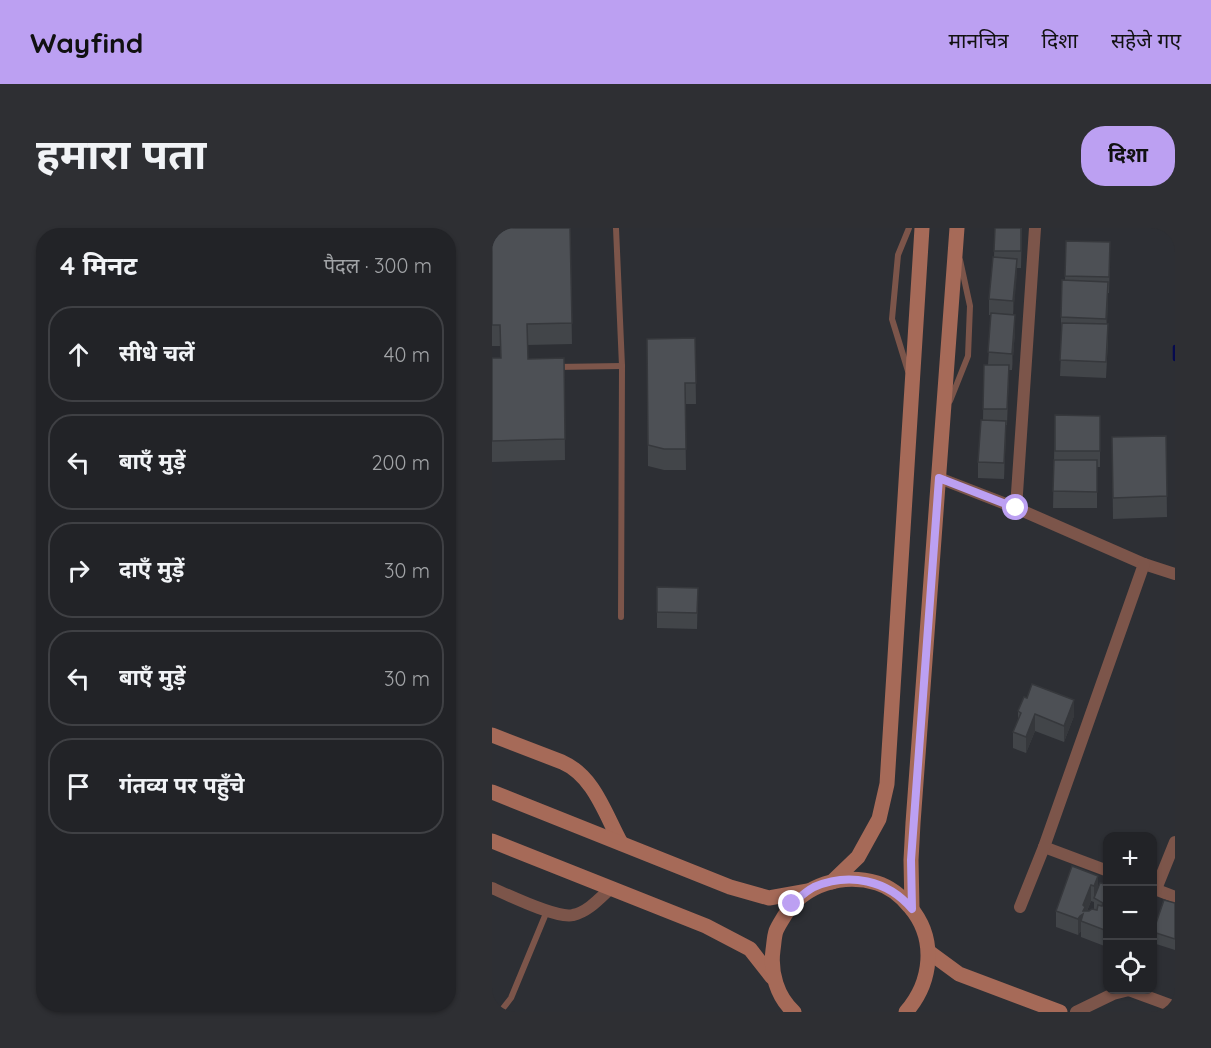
<!DOCTYPE html>
<html lang="hi">
<head>
<meta charset="utf-8">
<style>
	body { margin:0; font-family:Quicksand,"Noto Sans Devanagari",sans-serif; background:#2e2f33; color:#f1f3f6 }
	.controls { position:absolute; right:18px; bottom:18px; display:grid; overflow:hidden; border-radius:12px; box-shadow:0 2px 4px #0004 }
	.controls button { width:54px; height:54px; display:grid; place-items:center; padding:0; border:0; border-bottom:2px solid #3f4044; background:#222327; color:#f1f3f6; font:30px sans-serif }
	.stop { position:absolute; width:18px; height:18px; margin:-14px; border:4px solid #bca0f2; border-radius:50%; background:#fff }
	.stop.end { background:#bca0f2; border-color:#fff; box-shadow:0 2px 6px #0008 }
	.list { margin:0; padding:0; list-style:none }
	h2 { display:flex; justify-content:space-between; align-items:center; height:78px; margin:0; padding:0 24px; font-size:26px }
	h2 small { font-size:20px; font-weight:400; color:#a2a4a7 }
	.list li { display:grid; grid-template-columns:39px 1fr auto; gap:18px; align-items:center; box-sizing:border-box; height:96px; margin:0 12px 12px; padding:0 12px; border:2px solid #3f4044; border-radius:24px }
	.list b { display:block; font-size:22px; white-space:nowrap }
	.list em { font-size:20px; font-style:normal; color:#a2a4a7 }
	.icon { flex:none; width:33px; height:33px; fill:none; stroke:currentColor; stroke-width:2; stroke-linecap:round; stroke-linejoin:round }
	.map { position:relative; flex:none; width:683px; height:784px; overflow:hidden; border-radius:24px }
	header { display:flex; align-items:center; gap:36px; box-sizing:border-box; height:84px; padding:0 30px; background:#bca0f2; color:#111 }
	header strong { font-size:28px }
	nav { display:flex; gap:33px; margin-inline-start:auto; font-size:21px }
	.intro { display:flex; align-items:center; justify-content:space-between; box-sizing:border-box; height:144px; padding:0 36px }
	h1 { margin:0; font-size:42px }
	.button { padding:15px 27px; border-radius:24px; background:#bca0f2; color:#111; font-size:21px; font-weight:700 }
	main { display:flex; gap:36px; padding:0 36px }
	aside { flex:1; background:#222327; border-radius:24px; box-shadow:0 2px 4px #0004 }
	.map>svg:first-child { display:block }
	.lines { fill:none; stroke-linecap:round; stroke-linejoin:round }
	.stream { stroke:#060a4f; stroke-width:4.5 }
	.lane { stroke:#7c554a; stroke-width:6 }
	.street { stroke:#7c554a; stroke-width:12 }
	.secondary { stroke:#a66a58; stroke-width:15 }
	.wall { fill:#424549; fill-rule:evenodd }
	.shaded-wall { fill:#36383c }
	.building { fill:#4d5055; stroke:#36383c; stroke-width:1.5 }
	.route { stroke:#bca0f2; stroke-width:8 }
</style>
</head>
<body>
<header>
<strong>Wayfind</strong>
<nav><a>मानचित्र</a><a>दिशा</a><a>सहेजे गए</a></nav>
</header>
<div class="intro"><h1>हमारा पता</h1><a class="button">दिशा</a></div>
<main>
<aside>
<h2>4 मिनट<small>पैदल · 300 m</small></h2>
<ul class="list">
<li><svg class="icon" aria-label="ahead" viewBox="0 0 24 24"><path d="M12 20V5M6 11l6-6 6 6"/></svg><div><b>सीधे चलें</b></div><em>40 m</em></li>
<li><svg class="icon" aria-label="left" viewBox="0 0 24 24"><path d="M17 20v-9H6M10 6l-5 5 5 5"/></svg><div><b>बाएँ मुड़ें</b></div><em>200 m</em></li>
<li><svg class="icon" aria-label="right" viewBox="0 0 24 24"><path d="M7 20v-9h11M14 6l5 5-5 5"/></svg><div><b>दाएँ मुड़ें</b></div><em>30 m</em></li>
<li><svg class="icon" aria-label="left" viewBox="0 0 24 24"><path d="M17 20v-9H6M10 6l-5 5 5 5"/></svg><div><b>बाएँ मुड़ें</b></div><em>30 m</em></li>
<li><svg class="icon" aria-label="arrive" viewBox="0 0 24 24"><path d="M6 21V4h12l-3 4 3 4H6"/></svg><div><b>गंतव्य पर पहुँचे</b></div></li>
</ul>
</aside>
<div class="map">
<svg width="683" height="784" viewBox="0 0 683 784">
	<rect width="100%" height="100%" fill="#2d2f34"/>
	<g class="lines">
		<!-- stream -->
		<path class="stream" d="M683,119V131"/>
		<!-- lane -->
		<g class="lane">
			<path d="M124,0L130,138L129,389"/>
			<path d="M64,139L130,138"/>
			<path d="M416,143L400,91L406,27L417,0"/>
			<path d="M458,173L476,128L478,78L468,32"/>
			<path d="M8,784L19,770L55,683"/>
		</g>
		<!-- street -->
		<g class="street">
			<path d="M447,250L524,280L652,336L683,346"/>
			<path d="M524,280L543,0"/>
			<path d="M552,619L616,643"/>
			<path d="M0,660C16,667 65,691 81,687C96,684 108,670 119,660"/>
			<path d="M660,660L683,669"/>
			<path d="M664,661L683,614"/>
			<path d="M528,679L552,619L652,336"/>
			<path d="M584,784L621,766L637,762L683,779"/>
		</g>
		<!-- secondary -->
		<g class="secondary">
			<path d="M0,507L70,534C102,548 113,586 129,615"/>
			<path d="M0,564L238,659L277,670L316,663"/>
			<path d="M0,613L214,698L258,721L280,749"/>
			<path d="M340,654L366,629L387,591L395,556L430,0"/>
			<path d="M420,681L419,632L421,595L465,0"/>
			<path d="M437,724L467,746L568,784"/>
			<path d="M302,784C285,769 278,744 281,722C282,716 282,709 284,703C286,698 290,692 293,687C312,656 351,645 385,655C398,659 410,669 418,679C445,711 440,754 414,784"/>
		</g>
	</g>
	<!-- wall -->
	<g class="wall">
		<path d="M0,0H78L80,116L35,117L36,131L72,130L73,232L0,234V130H9L8,118H0Z"/>
		<path d="M503,0H530L529,40H525L521,86L523,103L520,142H517L515,197H514L512,251L486,250V234L491,192L492,137H496L499,87H497V71L502,29Z"/>
		<path d="M574,13L618,31L617,65H616L615,96L616,112L614,150L568,148L570,105H569V89L573,52Z"/>
		<path d="M203,110L204,176H193L194,242H172L156,238L155,111Z"/>
		<path d="M563,187L608,188V239H605V280H561Z"/>
		<path d="M674,208L675,289L621,291L620,209Z"/>
		<path d="M165,359L206,360L205,401L165,400Z"/>
		<path d="M526,483L582,488L572,514L543,503L534,525L521,520V504L526,492Z"/>
		<path d="M580,638L606,659L615,657V719L589,709V703L588,704L586,707L564,699V683ZM599,673L602,674V681L595,683Z"/>
		<path d="M683,675V722L661,715V704Z"/>
	</g>
	<!-- shaded-wall -->
	<g class="shaded-wall">
		<path d="M525,31V47L521,89V73Z"/>
		<path d="M616,54V70L614,107V91Z"/>
		<path d="M523,87V103L520,142V126Z"/>
		<path d="M514,193V209L512,251V235Z"/>
		<path d="M582,472V488L572,514V498Z"/>
		<path d="M543,486V503L534,525V509Z"/>
		<path d="M606,648V664L602,670V658Z"/>
		<path d="M599,657V673L593,688L589,693V703L588,704L586,707V691Z"/>
	</g>
	<!-- building -->
	<g class="building">
		<path d="M0,0H78L80,95L35,96L36,131L72,130L73,211L0,213V130H9L8,97H0Z"/>
		<path d="M503,0H529V23H502Z"/>
		<path d="M574,13L618,14L617,49L573,48Z"/>
		<path d="M501,29L525,31L521,73L497,71Z"/>
		<path d="M570,52L616,54L614,91L569,89Z"/>
		<path d="M499,85L523,87L520,126L496,124Z"/>
		<path d="M570,95L616,96L614,134L568,132Z"/>
		<path d="M203,110L204,155H193L194,221H172L156,217L155,111Z"/>
		<path d="M492,137H517L515,181H491Z"/>
		<path d="M563,187L608,188V223H563Z"/>
		<path d="M489,192L514,193L512,235L486,234Z"/>
		<path d="M674,208L675,268L621,270L620,209Z"/>
		<path d="M562,232H605V264L561,263Z"/>
		<path d="M165,359L206,360L205,385L165,384Z"/>
		<path d="M540,456L582,472L572,498L543,486L534,509L521,504L529,485L526,483L532,469L535,470Z"/>
		<path d="M580,638L606,648L602,658L599,657L591,677L593,679L591,683H597L600,681L605,682L606,677L610,678L611,675L602,670L608,655L614,656L615,657V703L589,693L591,686L588,688L586,691L564,683Z"/>
		<path d="M672,672L683,675V711L661,704Z"/>
	</g>
	<g class="lines">
		<!-- route -->
		<path class="route" d="M300,676C307,670 314,663 322,659C357,644 396,652 420,681L419,632L447,250L524,280"/>
	</g>
</svg>
<div class="controls">
<button>+</button>
<button>−</button>
<button><svg class="icon" aria-label="locate" viewBox="0 0 24 24"><circle cx="12" cy="12" r="6"/><path d="M12 2v4M12 18v4M2 12h4M18 12h4"/></svg></button>
</div>
<div class="stop" style="left:524px;top:280px"></div>
<div class="stop end" style="left:300px;top:676px"></div>
</div>
</main>
</body>
</html>
